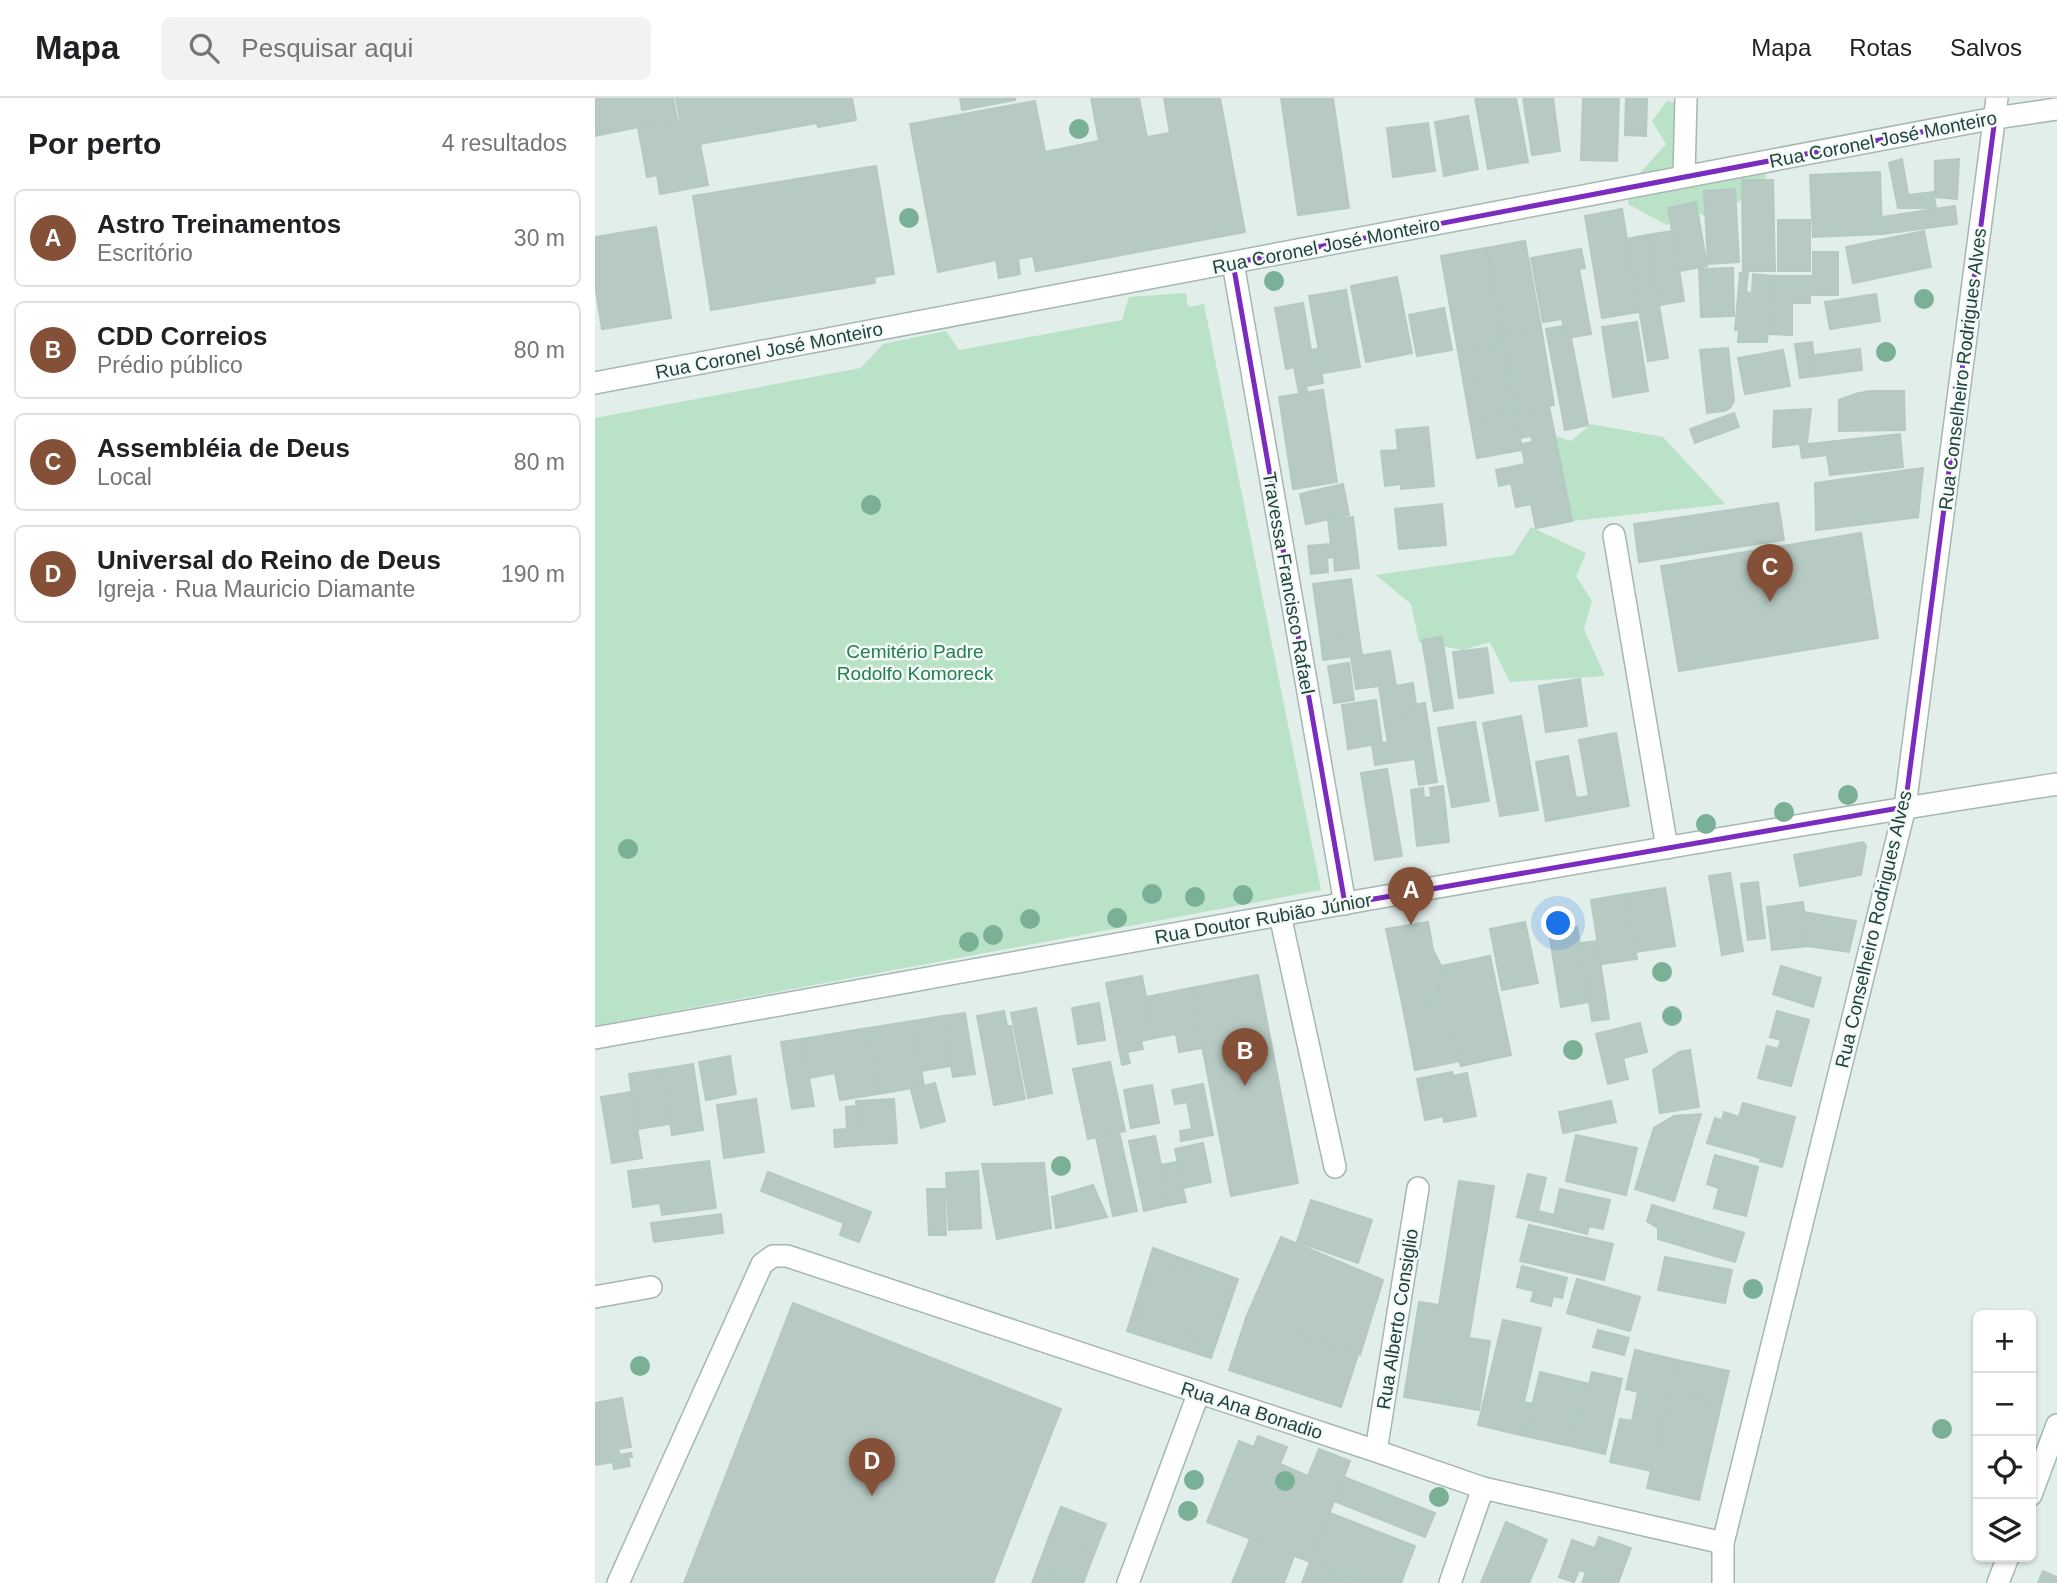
<!DOCTYPE html>
<html lang="pt">
<head>
<meta charset="utf-8">
<style>
	body { margin:0; font-family:Helvetica,sans-serif; background:#f2f2f2; color:#202124 }
	.controls { position:absolute; right:21px; bottom:21px; display:grid; overflow:hidden; border-radius:10px; box-shadow:0 2px 5px #0004 }
	.controls button { width:63px; height:63px; display:grid; place-items:center; padding:0; border:0; border-bottom:2px solid #e0e0e0; background:#fff; color:#202124; font:35px sans-serif }
	.you { position:absolute; left:964px; top:826px; width:24px; height:24px; margin:-18px; border:5px solid #fff; border-radius:50%; background:#1a73e8; box-shadow:0 0 0 10px #1a73e833 }
	.badge { display:grid; place-items:center; width:46px; height:46px; border-radius:50%; background:#845037; color:#fff; font-size:23px; font-weight:700 }
	.pin { position:absolute; translate:-50% -58px; filter:drop-shadow(0 2px 4px #0008) }
	.pin::after { content:''; position:absolute; top:37px; width:24px; height:21px; background:inherit; clip-path:polygon(0 0,100% 0,50% 100%) }
	.list { margin:0; padding:0; list-style:none }
	h2 { display:flex; justify-content:space-between; align-items:center; height:91px; margin:0; padding:0 28px; font-size:30px }
	h2 small { font-size:23px; font-weight:400; color:#757577 }
	.list li { display:grid; grid-template-columns:46px 1fr auto; gap:21px; align-items:center; box-sizing:border-box; height:98px; margin:0 14px 14px; padding:0 14px; border:2px solid #e0e0e0; border-radius:10px }
	.list b { display:block; font-size:26px; white-space:nowrap }
	.list p { margin:0; font-size:23px; white-space:nowrap; color:#757577 }
	.list em { font-size:23px; font-style:normal; color:#757577 }
	.icon { flex:none; width:38px; height:38px; fill:none; stroke:currentColor; stroke-width:2; stroke-linecap:round; stroke-linejoin:round }
	.map { position:relative; flex:none; width:1462px; height:1485px; overflow:hidden }
	header { display:flex; align-items:center; gap:42px; box-sizing:border-box; height:98px; padding:0 35px; background:#fff; border-bottom:2px solid #e0e0e0 }
	header strong { font-size:33px }
	nav { display:flex; gap:38px; margin-inline-start:auto; font-size:24px }
	.search { width:490px; height:63px; background:#f2f2f2; display:flex; align-items:center; gap:18px; box-sizing:border-box; padding:0 24px; border-radius:10px; color:#757577; font-size:26px }
	main { display:flex }
	aside { flex:1; background:#fff }
	.map>svg:first-child { display:block }
	.green { fill:#b9e2c7 }
	.building { fill:#b7c9c3; stroke:#b4c9c2; stroke-width:2 }
	.lines { fill:none; stroke-linecap:round; stroke-linejoin:round }
	.minor-casing { stroke:#a4b7b2; stroke-width:24 }
	.minor { stroke:#fff; stroke-width:21 }
	.tree { fill:#7ab095 }
	.marked { fill:none; stroke:#7b2cbf; stroke-width:5; stroke-linejoin:round }
	.labels { text-anchor:middle; stroke-width:5; stroke-linejoin:round; paint-order:stroke }
	.street-label { font-size:19px; fill:#20423c; stroke:#f3faf7 }
	.park-label { font-size:19px; fill:#247e4f; stroke:#f3faf7 }
</style>
</head>
<body>
<header>
<strong>Mapa</strong>
<div class="search"><svg class="icon" aria-label="search" viewBox="0 0 24 24"><circle cx="10" cy="10" r="6"/><path d="M15 15l6 6"/></svg>Pesquisar aqui</div>
<nav><a>Mapa</a><a>Rotas</a><a>Salvos</a></nav>
</header>
<main>
<aside>
<h2>Por perto<small>4 resultados</small></h2>
<ul class="list">
<li><span class="badge">A</span><div><b>Astro Treinamentos</b><p>Escritório</p></div><em>30 m</em></li>
<li><span class="badge">B</span><div><b>CDD Correios</b><p>Prédio público</p></div><em>80 m</em></li>
<li><span class="badge">C</span><div><b>Assembléia de Deus</b><p>Local</p></div><em>80 m</em></li>
<li><span class="badge">D</span><div><b>Universal do Reino de Deus</b><p>Igreja · Rua Mauricio Diamante</p></div><em>190 m</em></li>
</ul>
</aside>
<div class="map">
<svg width="1462" height="1485" viewBox="0 0 1462 1485">
	<rect width="100%" height="100%" fill="#e2eeea"/>
	<!-- green -->
	<g class="green">
		<path d="M1072,3L1094,8L1096,64L1138,75L1162,72L1172,78L1136,111L1113,120L1092,109L1072,127L1033,106L1038,83L1071,46L1057,23Z"/>
		<path d="M591,195L593,209L609,206L726,792L0,928V320L266,270L288,246L351,233L364,252L527,222L534,199Z"/>
		<path d="M996,326L1068,339L1130,406L960,425L958,337L976,343Z"/>
		<path d="M936,429L991,455L981,478L997,503L989,531L1010,578L915,584L895,544L868,552L824,544L816,506L781,477L918,457Z"/>
	</g>
	<!-- building -->
	<g class="building">
		<path d="M0,0H78L82,21L0,38Z"/>
		<path d="M81,0H257L261,22L223,29L222,25L105,46L113,87L65,96L62,77L52,79L43,29L85,22Z"/>
		<path d="M365,0H420V2L367,12Z"/>
		<path d="M496,0H544L552,39L575,35L569,0H625L650,134L441,173L438,158L423,161L425,176L404,180L401,162L343,174L315,26L440,3L450,54L504,43Z"/>
		<path d="M686,0H738L754,110L703,117Z"/>
		<path d="M880,0H921L933,64L893,71Z"/>
		<path d="M928,0H958L965,53L937,57Z"/>
		<path d="M988,0H1024L1022,63L986,62Z"/>
		<path d="M1031,0H1052L1051,38L1030,37Z"/>
		<path d="M873,18L883,71L849,78L840,24Z"/>
		<path d="M833,25L840,73L798,79L792,30Z"/>
		<path d="M1307,61L1313,97L1338,94L1341,110H1303L1294,65Z"/>
		<path d="M1364,61L1362,101L1340,99V63Z"/>
		<path d="M281,68L299,176L279,179L280,185L116,212L98,98Z"/>
		<path d="M1285,74L1287,136L1218,139L1215,77Z"/>
		<path d="M1147,82H1178L1180,173H1148Z"/>
		<path d="M1140,91L1144,164L1113,166L1109,93Z"/>
		<path d="M1101,104L1112,168L1084,173L1073,110Z"/>
		<path d="M1360,108L1362,126L1287,136V119Z"/>
		<path d="M1027,111L1044,214L1007,220L990,118Z"/>
		<rect x="1183" y="122" width="32" height="51"/>
		<path d="M61,129L76,220L7,231L0,187V139Z"/>
		<path d="M1078,133L1089,203L1064,207L1052,137Z"/>
		<path d="M1329,133L1336,169L1258,185L1251,149Z"/>
		<path d="M1052,137L1073,260L1053,263L1032,141Z"/>
		<path d="M930,143L946,229L907,236L891,150Z"/>
		<path d="M891,150L908,245L863,253L846,158Z"/>
		<path d="M986,151L990,170L984,171L996,236L971,240L967,221L948,224L936,160Z"/>
		<path d="M1218,154H1243V197H1215V205H1197V237L1173,236L1178,178H1218Z"/>
		<path d="M1138,170L1139,218L1106,219L1104,171Z"/>
		<path d="M1145,175H1153L1151,194L1157,195L1158,176L1178,178L1172,244H1143L1144,232H1140Z"/>
		<path d="M802,179L817,255L771,264L756,188Z"/>
		<path d="M751,192L765,269L728,275L714,198Z"/>
		<path d="M1281,196L1285,223L1235,231L1230,204Z"/>
		<path d="M708,205L716,252L722,251L728,285L711,288L712,293L704,295L699,269L691,271L680,210Z"/>
		<path d="M849,210L857,252L822,258L814,217Z"/>
		<path d="M1042,224L1053,293L1018,299L1007,229Z"/>
		<path d="M968,228L971,240H976L993,327L970,332L951,231Z"/>
		<path d="M946,229L959,307L921,314L907,236Z"/>
		<path d="M1217,244L1221,278L1205,280L1200,246Z"/>
		<path d="M908,245L914,279L869,287L863,253Z"/>
		<path d="M1133,250L1139,303L1135,310L1129,313L1112,315L1105,252Z"/>
		<path d="M1265,251L1267,272L1221,278L1219,257Z"/>
		<path d="M1188,252L1195,288L1150,296L1143,260Z"/>
		<path d="M914,279L921,314L875,322L869,287Z"/>
		<path d="M728,292L742,384L698,391L684,299Z"/>
		<path d="M1274,293H1309L1310,332L1244,333V302L1260,296Z"/>
		<path d="M954,308L977,423L941,430L936,406L921,409L916,385L904,388L901,372L930,366L926,346L938,344L936,338L925,340L921,314Z"/>
		<path d="M1216,311L1212,345L1178,349L1179,313Z"/>
		<path d="M921,314L927,352L882,360L875,322Z"/>
		<path d="M1139,315L1144,329L1100,345L1095,331Z"/>
		<path d="M833,329L839,388L806,391V386L790,388L786,353L803,352L801,332Z"/>
		<path d="M1305,336L1308,369L1235,377L1232,357L1207,360L1205,347Z"/>
		<path d="M1328,370L1323,419L1221,432L1220,385Z"/>
		<path d="M748,386L754,417L711,426L705,396Z"/>
		<path d="M1183,405L1189,442L1044,464L1039,426Z"/>
		<path d="M847,406L851,447L804,451L800,411Z"/>
		<path d="M758,419L764,470L740,473L739,459L732,460L733,474L716,476L713,448L736,446L733,422Z"/>
		<path d="M1266,435L1283,540L1084,573L1066,468Z"/>
		<path d="M756,481L764,538L726,543L718,486Z"/>
		<path d="M764,538L767,557L728,562L726,543Z"/>
		<path d="M847,539L858,610L839,613L827,542Z"/>
		<path d="M892,550L898,595L864,600L858,554Z"/>
		<path d="M795,553L801,588L818,585L821,607L805,609L807,626L790,628L784,588L761,591L756,559Z"/>
		<path d="M754,565L759,602L739,605L733,568Z"/>
		<path d="M985,581L992,628L951,634L944,588Z"/>
		<path d="M781,602L787,645L753,651L747,607Z"/>
		<path d="M830,605L842,684L824,687L820,661L780,667L777,647L793,644L790,628L807,626L805,609Z"/>
		<path d="M926,618L943,712L905,718L888,625Z"/>
		<path d="M880,624L894,703L857,709L843,630Z"/>
		<path d="M1021,635L1034,708L951,723L941,664L973,658L981,700L994,698L984,642Z"/>
		<path d="M792,671L807,758L780,762L766,675Z"/>
		<path d="M848,688L854,744L822,748L816,692L828,690L829,700L836,699L835,690Z"/>
		<path d="M1268,744L1271,748L1266,777L1205,788L1199,757Z"/>
		<path d="M1135,775L1148,853L1127,857L1114,778Z"/>
		<path d="M1163,784L1170,840L1153,842L1146,786Z"/>
		<path d="M1070,790L1080,848L1040,854L1031,796Z"/>
		<path d="M1031,796L1042,861L1006,866L996,802Z"/>
		<path d="M1208,804L1213,848L1177,852L1172,809Z"/>
		<path d="M1209,814L1261,823L1254,854L1213,848Z"/>
		<path d="M833,824L838,852L846,868L843,901L808,910L791,831Z"/>
		<path d="M930,824L943,885L907,892L895,831Z"/>
		<path d="M982,829L994,904L966,909L954,834Z"/>
		<path d="M1002,843L1014,921L997,923L985,845Z"/>
		<path d="M895,858L916,957L866,968L843,901L846,868Z"/>
		<path d="M1186,868L1226,880L1218,909L1178,896Z"/>
		<path d="M663,877L703,1085L636,1098L596,890Z"/>
		<path d="M547,878L559,940L546,943L548,951L532,954L535,965L527,967L511,885Z"/>
		<path d="M596,890L608,950L584,954L581,936L559,940L551,899Z"/>
		<path d="M843,901L865,963L820,972L808,910Z"/>
		<path d="M504,905L510,942L483,946L477,910Z"/>
		<path d="M441,910L457,995L433,1000L416,915Z"/>
		<path d="M409,913L412,928H416L430,1001L399,1007L382,918Z"/>
		<path d="M1182,913L1214,922L1196,988L1163,980L1172,948L1183,951L1186,942L1175,939Z"/>
		<path d="M370,915L380,976L358,979L348,918Z"/>
		<path d="M348,918L356,968L326,973L318,923Z"/>
		<path d="M318,923L329,988L283,996L273,930Z"/>
		<path d="M1045,925L1052,954L1028,960L1033,981L1013,986L1001,936Z"/>
		<path d="M273,930L283,996L245,1002L240,975L214,980L207,941Z"/>
		<path d="M207,941L219,1008L197,1011L186,944Z"/>
		<path d="M1095,952L1104,1009L1065,1015L1058,972L1084,954Z"/>
		<path d="M135,958L141,996L111,1002L104,964Z"/>
		<path d="M515,964L530,1033L493,1041L478,971Z"/>
		<path d="M98,966L108,1032L77,1037L67,971Z"/>
		<path d="M67,971L75,1026L42,1031L34,976Z"/>
		<path d="M857,974L858,978L872,975L881,1018L849,1024V1018L830,1022L822,981Z"/>
		<path d="M340,985L350,1023L326,1030L316,992Z"/>
		<path d="M608,986L618,1037L586,1043L585,1033L597,1031L592,1004L580,1006L577,992Z"/>
		<path d="M557,987L564,1025L536,1030L529,992Z"/>
		<path d="M36,994L47,1060L17,1065L6,999Z"/>
		<path d="M161,1001L169,1054L129,1060L122,1007Z"/>
		<path d="M299,1001L302,1045L264,1047L261,1003Z"/>
		<path d="M1016,1003L1021,1024L968,1035L964,1014Z"/>
		<path d="M1148,1005L1200,1019L1187,1069L1165,1063L1166,1060L1112,1045L1120,1020L1127,1022L1129,1014L1144,1019Z"/>
		<path d="M262,1008L264,1047L240,1049L239,1032L252,1031L251,1009Z"/>
		<path d="M1106,1016L1079,1103L1040,1091L1059,1030L1079,1018Z"/>
		<path d="M524,1034L542,1113L518,1118L501,1039Z"/>
		<path d="M981,1037L1042,1050L1031,1097L971,1083Z"/>
		<path d="M560,1038L574,1107L549,1113L534,1043Z"/>
		<path d="M608,1045L616,1084L588,1090L580,1051Z"/>
		<path d="M1120,1057L1163,1069L1151,1118L1119,1110L1124,1090L1112,1086Z"/>
		<path d="M114,1063L121,1110L67,1117L65,1105L38,1109L33,1073Z"/>
		<path d="M582,1064L591,1104L574,1107L566,1067Z"/>
		<path d="M449,1065L456,1130L402,1141L387,1066Z"/>
		<path d="M383,1073L386,1130L354,1132L351,1075Z"/>
		<path d="M173,1074L276,1114L264,1144L245,1137L249,1125L166,1093Z"/>
		<path d="M933,1076L951,1080L943,1113L959,1117L957,1127L922,1119Z"/>
		<path d="M864,1083L899,1088L874,1240L895,1243L884,1312L809,1299L824,1204L844,1207Z"/>
		<path d="M498,1087L512,1119L461,1130L457,1099Z"/>
		<path d="M332,1091H350L351,1137H334Z"/>
		<path d="M965,1091L1015,1102L1008,1131L994,1128L992,1136L957,1127Z"/>
		<path d="M716,1102L777,1122L763,1165L702,1144Z"/>
		<path d="M1057,1107L1149,1135L1140,1164L1063,1141V1130L1052,1123Z"/>
		<path d="M126,1116L128,1135L59,1144L56,1125Z"/>
		<path d="M934,1127L1018,1146L1009,1182L925,1163Z"/>
		<path d="M686,1139L788,1182L765,1257L651,1220Z"/>
		<path d="M558,1150L643,1181L616,1260L532,1233Z"/>
		<path d="M1070,1159L1137,1172L1130,1205L1063,1192Z"/>
		<path d="M560,1162L638,1186L619,1245L541,1221Z"/>
		<path d="M927,1168L972,1180L967,1200L958,1198L956,1208L936,1203L939,1193L922,1189Z"/>
		<path d="M982,1181L1045,1199L1035,1233L972,1215Z"/>
		<path d="M198,1205L466,1311L398,1485H89Z"/>
		<path d="M651,1220L763,1257L746,1309L634,1272Z"/>
		<path d="M908,1222L946,1230L929,1304L938,1306L930,1338L883,1327Z"/>
		<path d="M1003,1232L1034,1240L1029,1257L998,1249Z"/>
		<path d="M1040,1252L1082,1262L1057,1373L1015,1364L1025,1321L1037,1323L1043,1294L1031,1291Z"/>
		<path d="M1082,1262L1134,1273L1126,1307L1074,1295Z"/>
		<path d="M945,1274L995,1286L986,1322L977,1320L971,1347L930,1338Z"/>
		<path d="M997,1274L1027,1281L1010,1356L971,1347L977,1320L986,1322Z"/>
		<path d="M1074,1295L1126,1307L1104,1402L1052,1390Z"/>
		<path d="M27,1300L36,1349L23,1351L25,1357L36,1355L37,1359H33L35,1368L19,1371L18,1364L0,1367V1305Z"/>
		<path d="M663,1338L692,1349L685,1366L713,1378L724,1351L755,1363L715,1464L612,1424L644,1343L659,1349Z"/>
		<path d="M749,1379L840,1415L830,1439L739,1403Z"/>
		<path d="M466,1409L511,1426L499,1456L454,1439Z"/>
		<path d="M735,1415L820,1448L806,1485H768L715,1464Z"/>
		<path d="M911,1424L952,1442L934,1485H886Z"/>
		<path d="M454,1439L499,1456L488,1485H478L442,1472Z"/>
		<path d="M1004,1439L1036,1450L1023,1485H987Z"/>
		<path d="M655,1441L699,1458L689,1485H637Z"/>
		<path d="M977,1442L1000,1450L991,1474L984,1472L979,1484L964,1479Z"/>
		<path d="M715,1464L768,1485H707Z"/>
		<path d="M442,1472L478,1485H437Z"/>
		<path d="M1448,1473L1462,1479V1485H1443Z"/>
	</g>
	<g class="lines">
		<defs>
			<g id="minor">
				<path d="M1089,78L1091,0"/>
				<path d="M638,165L750,806"/>
				<path d="M0,285L1400,20L1462,11"/>
				<path d="M1019,437L1072,750"/>
				<path d="M685,817L740,1069"/>
				<path d="M0,940C487,853 973,762 1462,686"/>
				<path d="M0,1199L56,1189"/>
				<path d="M781,1353L823,1090"/>
				<path d="M1436,1397L1462,1327"/>
				<path d="M23,1485L167,1166L178,1158H192L781,1353L888,1390L1128,1445"/>
				<path d="M533,1485L604,1294"/>
				<path d="M855,1485L888,1390"/>
				<path d="M1128,1485V1445L1310,709L1402,0"/>
				<path d="M1403,1485L1413,1459"/>
			</g>
		</defs>
		<!-- minor casing -->
		<use href="#minor" class="minor-casing"/>
		<!-- minor -->
		<use href="#minor" class="minor"/>
	</g>
	<!-- trees -->
	<g class="tree">
		<circle cx="484" cy="31" r="10"/>
		<circle cx="314" cy="120" r="10"/>
		<circle cx="679" cy="183" r="10"/>
		<circle cx="1329" cy="201" r="10"/>
		<circle cx="1291" cy="254" r="10"/>
		<circle cx="276" cy="407" r="10"/>
		<circle cx="1253" cy="697" r="10"/>
		<circle cx="1189" cy="714" r="10"/>
		<circle cx="1111" cy="726" r="10"/>
		<circle cx="33" cy="751" r="10"/>
		<circle cx="557" cy="796" r="10"/>
		<circle cx="648" cy="797" r="10"/>
		<circle cx="600" cy="799" r="10"/>
		<circle cx="522" cy="820" r="10"/>
		<circle cx="435" cy="821" r="10"/>
		<circle cx="398" cy="837" r="10"/>
		<circle cx="374" cy="844" r="10"/>
		<circle cx="1067" cy="874" r="10"/>
		<circle cx="1077" cy="918" r="10"/>
		<circle cx="978" cy="952" r="10"/>
		<circle cx="466" cy="1068" r="10"/>
		<circle cx="1158" cy="1191" r="10"/>
		<circle cx="45" cy="1268" r="10"/>
		<circle cx="1347" cy="1331" r="10"/>
		<circle cx="599" cy="1382" r="10"/>
		<circle cx="690" cy="1383" r="10"/>
		<circle cx="844" cy="1399" r="10"/>
		<circle cx="593" cy="1413" r="10"/>
	</g>
	<!-- marked area -->
	<path class="marked" d="M1400,20L1310,709L750,806L638,165Z"/>
	<g class="labels">
		<!-- street labels -->
		<g class="street-label">
			<text transform="translate(1288 41) rotate(-11)" y="7">Rua Coronel José Monteiro</text>
			<text transform="translate(731 147) rotate(-11)" y="7">Rua Coronel José Monteiro</text>
			<text transform="translate(174 252) rotate(-11)" y="7">Rua Coronel José Monteiro</text>
			<text transform="translate(1367 271) rotate(-83)" y="7">Rua Conselheiro Rodrigues Alves</text>
			<text transform="translate(694 485) rotate(80)" y="7">Travessa Francisco Rafael</text>
			<text transform="translate(668 820) rotate(-10)" y="7">Rua Doutor Rubião Júnior</text>
			<text transform="translate(1278 831) rotate(-77)" y="7">Rua Conselheiro Rodrigues Alves</text>
			<text transform="translate(802 1221) rotate(-81)" y="7">Rua Alberto Consiglio</text>
			<text transform="translate(657 1312) rotate(18)" y="7">Rua Ana Bonadio</text>
		</g>
		<!-- park labels -->
		<g class="park-label">
			<text x="320" y="560">Cemitério Padre<tspan x="320" dy="22">Rodolfo Komoreck</tspan></text>
		</g>
	</g>
</svg>
<div class="controls">
<button>+</button>
<button>−</button>
<button><svg class="icon" aria-label="locate" viewBox="0 0 24 24"><circle cx="12" cy="12" r="6"/><path d="M12 2v4M12 18v4M2 12h4M18 12h4"/></svg></button>
<button><svg class="icon" aria-label="layers" viewBox="0 0 24 24"><path d="M12 4l9 5-9 5-9-5zM3 14l9 5 9-5"/></svg></button>
</div>
<div class="you"></div>
<div class="pin badge" style="left:816px;top:827px">A</div>
<div class="pin badge" style="left:650px;top:988px">B</div>
<div class="pin badge" style="left:1175px;top:504px">C</div>
<div class="pin badge" style="left:277px;top:1398px">D</div>
</div>
</main>
</body>
</html>
